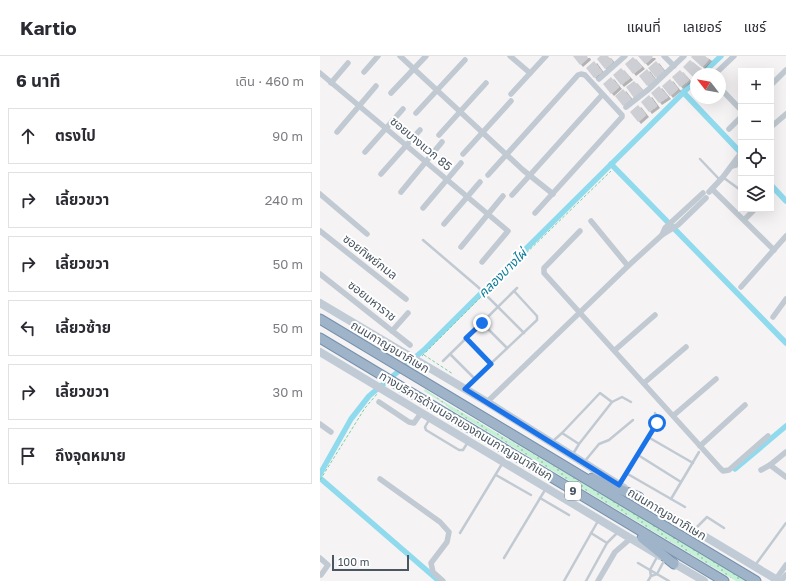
<!DOCTYPE html>
<html lang="th">
<head>
<meta charset="utf-8">
<style>
	body { margin:0; font-family:"Golos Text","Noto Sans Thai",sans-serif; background:#f2f2f3; color:#2b2b33 }
	.controls { position:absolute; right:12px; top:12px; display:grid; overflow:hidden; border-radius:0px; box-shadow:0 4px 16px #0002 }
	.controls button { width:36px; height:36px; display:grid; place-items:center; padding:0; border:0; border-bottom:1px solid #e1e1e2; background:#fff; color:#2b2b33; font:20px sans-serif }
	.compass { position:absolute; left:370px; top:12px; width:36px; height:36px; border-radius:50%; background:#fff; box-shadow:0 4px 16px #0002; rotate:301deg }
	.scale { position:absolute; left:12px; bottom:10px; width:77px; box-sizing:border-box; padding-left:4px; border:2px solid #4a5661; border-top:0; font-size:11px; line-height:14px; white-space:nowrap; color:#4a5661; -webkit-text-stroke:3px #fff; paint-order:stroke }
	.stop { position:absolute; width:12px; height:12px; margin:-9px; border:3px solid #1a73e8; border-radius:50%; background:#fff }
	.stop.end { background:#1a73e8; border-color:#fff; box-shadow:0 1px 4px #0008 }
	.list { margin:0; padding:0; list-style:none }
	h2 { display:flex; justify-content:space-between; align-items:center; height:52px; margin:0; padding:0 16px; font-size:17px }
	h2 small { font-size:13px; font-weight:400; color:#7c7c81 }
	.list li { display:grid; grid-template-columns:26px 1fr auto; gap:12px; align-items:center; box-sizing:border-box; height:56px; margin:0 8px 8px; padding:0 8px; border:1px solid #e1e1e2; border-radius:0px }
	.list b { display:block; font-size:15px; white-space:nowrap }
	.list em { font-size:13px; font-style:normal; color:#7c7c81 }
	.icon { flex:none; width:22px; height:22px; fill:none; stroke:currentColor; stroke-width:2; stroke-linecap:round; stroke-linejoin:round }
	.map { position:relative; flex:none; width:466px; height:525px; overflow:hidden }
	header { display:flex; align-items:center; gap:24px; box-sizing:border-box; height:56px; padding:0 20px; background:#fff; border-bottom:1px solid #e1e1e2 }
	header strong { font-size:19px }
	nav { display:flex; gap:22px; margin-inline-start:auto; font-size:14px }
	main { display:flex }
	aside { flex:1; background:#fff }
	.map>svg:first-child { display:block }
	.grass { fill:url(#grass-dots) }
	.lines { fill:none; stroke-linecap:round; stroke-linejoin:round }
	.canal { stroke:#90daee; stroke-width:5.5 }
	.building { fill:#cdcfd5; filter:url(#shadow) }
	.trunk-casing { stroke:#7690ad; stroke-width:11 }
	.path { stroke:#7ad0a6; stroke-width:1; stroke-dasharray:3 2; stroke-linecap:butt }
	.service { stroke:#c1cad2; stroke-width:2.5 }
	.minor { stroke:#c1cad2; stroke-width:5.5 }
	.secondary { stroke:#c1cbd6; stroke-width:8 }
	.trunk { stroke:#9fb4c9; stroke-width:9 }
	.route { stroke:#1a73e8; stroke-width:5 }
	.labels { text-anchor:middle; stroke-width:4; stroke-linejoin:round; paint-order:stroke }
	.shield { fill:#fff; stroke:#808990; stroke-width:1 }
	.shield-label { font-size:11px; font-weight:bold; fill:#4a5661 }
	.street-label { font-size:12px; fill:#4a5661; stroke:#fff }
	.water-label { font-size:13px; font-style:italic; fill:#0c7c9b; stroke:#fff }
</style>
</head>
<body>
<header>
<strong>Kartio</strong>
<nav><a>แผนที่</a><a>เลเยอร์</a><a>แชร์</a></nav>
</header>
<main>
<aside>
<h2>6 นาที<small>เดิน · 460 m</small></h2>
<ul class="list">
<li><svg class="icon" aria-label="ahead" viewBox="0 0 24 24"><path d="M12 20V5M6 11l6-6 6 6"/></svg><div><b>ตรงไป</b></div><em>90 m</em></li>
<li><svg class="icon" aria-label="right" viewBox="0 0 24 24"><path d="M7 20v-9h11M14 6l5 5-5 5"/></svg><div><b>เลี้ยวขวา</b></div><em>240 m</em></li>
<li><svg class="icon" aria-label="right" viewBox="0 0 24 24"><path d="M7 20v-9h11M14 6l5 5-5 5"/></svg><div><b>เลี้ยวขวา</b></div><em>50 m</em></li>
<li><svg class="icon" aria-label="left" viewBox="0 0 24 24"><path d="M17 20v-9H6M10 6l-5 5 5 5"/></svg><div><b>เลี้ยวซ้าย</b></div><em>50 m</em></li>
<li><svg class="icon" aria-label="right" viewBox="0 0 24 24"><path d="M7 20v-9h11M14 6l5 5-5 5"/></svg><div><b>เลี้ยวขวา</b></div><em>30 m</em></li>
<li><svg class="icon" aria-label="arrive" viewBox="0 0 24 24"><path d="M6 21V4h12l-3 4 3 4H6"/></svg><div><b>ถึงจุดหมาย</b></div></li>
</ul>
</aside>
<div class="map">
<svg width="466" height="525" viewBox="0 0 466 525">
	<defs>
		<pattern id="grass-dots" width="8" height="8" patternUnits="userSpaceOnUse"><rect width="8" height="8" fill="#c3f1d5"/><path d="M2 2h.1M6 6h.1" fill="none" stroke="#a0c6b0" stroke-width="1.8" stroke-linecap="round"/></pattern>
		<filter id="shadow"><feDropShadow dx="3" dy="2" stdDeviation="0" flood-color="#0004"/></filter>
	</defs>
	<rect width="100%" height="100%" fill="#f5f3f3"/>
	<!-- grass -->
	<path class="grass" d="M105,333L121,344L429,525H416L130,353L126,349L104,335Z"/>
	<g class="lines">
		<!-- canal -->
		<g class="canal">
			<path d="M382,18L401,0"/>
			<path d="M363,36L421,97"/>
			<path d="M291,108L466,287"/>
			<path d="M451,129L466,145"/>
			<path d="M415,413L466,370"/>
			<path d="M0,418L31,363L49,340L105,293L376,24"/>
			<path d="M0,422L119,525"/>
		</g>
	</g>
	<!-- building -->
	<g class="building">
		<path d="M253,0H267L268,2L260,9Z"/>
		<path d="M280,0H288L293,6L285,13L277,3Z"/>
		<path d="M318,0H332L333,1L325,8Z"/>
		<path d="M372,0H385L389,3L382,11L371,1Z"/>
		<path d="M313,1L322,11L313,18L305,8Z"/>
		<path d="M370,4L381,13L373,21L363,11Z"/>
		<path d="M274,5L282,16L274,22L266,12Z"/>
		<path d="M336,5L344,15L336,22L328,12Z"/>
		<path d="M301,12L310,22L301,29L293,19Z"/>
		<path d="M327,13L335,24L327,30L319,20Z"/>
		<path d="M360,14L369,24L360,31L352,21Z"/>
		<path d="M291,21L299,31L291,38L283,28Z"/>
		<path d="M350,23L358,33L350,40L342,30Z"/>
		<path d="M314,25L323,35L314,42L306,31Z"/>
		<path d="M339,30L348,41L339,47L331,37Z"/>
		<path d="M303,33L311,43L303,50L295,40Z"/>
		<path d="M329,39L337,50L329,56L321,46Z"/>
		<path d="M318,49L326,59L318,66L310,56Z"/>
	</g>
	<g class="lines">
		<defs>
			<g id="trunk">
				<path d="M0,263L436,525"/>
				<path d="M0,282L404,525"/>
				<path d="M272,422L319,441"/>
				<path d="M322,482L354,508"/>
			</g>
		</defs>
		<!-- trunk casing -->
		<use href="#trunk" class="trunk-casing"/>
		<!-- path -->
		<g class="path">
			<path d="M167,235L291,115"/>
			<path d="M104,299L133,318"/>
			<path d="M102,300L162,240"/>
			<path d="M0,424L45,352L57,338"/>
		</g>
		<!-- service -->
		<g class="service">
			<path d="M380,103L400,124"/>
			<path d="M404,122L419,133L421,131"/>
			<path d="M103,184L158,231L204,277"/>
			<path d="M162,267L187,292"/>
			<path d="M146,283L171,308"/>
			<path d="M130,298L155,323"/>
			<path d="M123,305L197,232"/>
			<path d="M145,332L217,264V260L194,235"/>
			<path d="M292,346L302,341L311,346"/>
			<path d="M109,364L105,371L106,374L139,394H143L148,386"/>
			<path d="M242,377L280,337L292,346L259,388"/>
			<path d="M328,381L373,407"/>
			<path d="M233,385L242,377L259,388L253,398"/>
			<path d="M318,399L361,426"/>
			<path d="M265,405L279,388L289,384L313,364"/>
			<path d="M306,417L365,451"/>
			<path d="M176,419L211,439"/>
			<path d="M300,428L337,367L338,363L335,357"/>
			<path d="M220,442L249,459"/>
			<path d="M351,443L379,396"/>
			<path d="M376,472L387,461L404,472"/>
			<path d="M140,477L182,408"/>
			<path d="M271,477L287,487L297,477"/>
			<path d="M184,502L225,434"/>
			<path d="M318,507L349,525"/>
			<path d="M436,508L466,467"/>
			<path d="M331,520L330,514L337,501"/>
			<path d="M244,525L278,465"/>
			<path d="M266,525L287,487"/>
			<path d="M328,525L331,520L337,518L345,503"/>
		</g>
		<!-- minor -->
		<g class="minor">
			<path d="M80,0L203,114L233,138"/>
			<path d="M190,0L210,17"/>
			<path d="M344,0L354,10"/>
			<path d="M44,16L58,0"/>
			<path d="M0,17L188,175L162,206"/>
			<path d="M395,18L414,0"/>
			<path d="M279,23L305,0"/>
			<path d="M11,27L28,7"/>
			<path d="M451,29L466,14"/>
			<path d="M400,32L421,54"/>
			<path d="M71,37L106,0"/>
			<path d="M191,38L226,0"/>
			<path d="M306,51L329,33L364,0"/>
			<path d="M96,57L145,4"/>
			<path d="M451,71L466,58"/>
			<path d="M409,73L421,61"/>
			<path d="M17,76L56,30"/>
			<path d="M119,79L166,27"/>
			<path d="M45,96L83,53"/>
			<path d="M143,98L191,45"/>
			<path d="M412,110L416,109L421,104"/>
			<path d="M61,118L100,74"/>
			<path d="M168,119L258,19L261,18L265,19L302,59V61L215,157"/>
			<path d="M392,133L454,194"/>
			<path d="M81,136L122,86"/>
			<path d="M389,136L403,121L421,97"/>
			<path d="M0,138L47,178"/>
			<path d="M192,139L282,39"/>
			<path d="M103,152L141,107"/>
			<path d="M425,163L435,153"/>
			<path d="M271,165L308,210"/>
			<path d="M124,168L160,126"/>
			<path d="M0,175L86,243"/>
			<path d="M260,175L227,209L224,212V217L400,412L403,415L409,414L448,380"/>
			<path d="M342,179L345,172L383,137"/>
			<path d="M141,191L183,140"/>
			<path d="M0,218L90,289"/>
			<path d="M421,231L466,180"/>
			<path d="M453,261L466,243"/>
			<path d="M72,275L88,257"/>
			<path d="M295,294L335,259"/>
			<path d="M324,327L366,291"/>
			<path d="M59,346L89,366L94,367L101,357"/>
			<path d="M167,346L308,210L342,179L358,169L386,142"/>
			<path d="M354,359L396,323"/>
			<path d="M0,368L11,376"/>
			<path d="M380,390L425,349"/>
			<path d="M466,396L450,409L466,421"/>
			<path d="M441,414L450,409"/>
			<path d="M60,423L120,466L129,476L127,486L111,507L113,516L123,525"/>
			<path d="M0,502L8,509L1,519"/>
			<path d="M456,523L466,509"/>
			<path d="M278,525L295,496L310,483"/>
			<path d="M461,525L466,519"/>
		</g>
		<!-- secondary -->
		<g class="secondary">
			<path d="M0,247L167,346L304,432"/>
			<path d="M0,296L340,500"/>
			<path d="M314,438L459,525"/>
			<path d="M350,505L384,525"/>
		</g>
		<!-- trunk -->
		<use href="#trunk" class="trunk"/>
	</g>
	<g class="lines">
		<!-- route -->
		<path class="route" d="M162,267L146,282L171,308L145,333L299,429L337,367"/>
	</g>
	<g class="labels">
		<!-- shield labels -->
		<rect class="shield" x="245" y="426" width="16" height="18" rx="3"/>
		<g class="shield-label">
			<text x="253" y="439">9</text>
		</g>
		<!-- street labels -->
		<g class="street-label">
			<text transform="translate(101 88) rotate(40)" y="4">ซอยบางแวก 85</text>
			<text transform="translate(50 201) rotate(38)" y="4">ซอยทิพย์กมล</text>
			<text transform="translate(52 245) rotate(38)" y="4">ซอยมหาราช</text>
			<text transform="translate(70 291) rotate(31)" y="4">ถนนกาญจนาภิเษก</text>
			<text transform="translate(146 370) rotate(31)" y="4">ทางบริการด้านนอกของถนนกาญจนาภิเษก</text>
			<text transform="translate(347 458) rotate(31)" y="4">ถนนกาญจนาภิเษก</text>
		</g>
		<!-- water labels -->
		<g class="water-label">
			<text transform="translate(182 217) rotate(-45)" y="5">คลองบางไผ่</text>
		</g>
	</g>
</svg>
<div class="controls">
<button>+</button>
<button>−</button>
<button><svg class="icon" aria-label="locate" viewBox="0 0 24 24"><circle cx="12" cy="12" r="6"/><path d="M12 2v4M12 18v4M2 12h4M18 12h4"/></svg></button>
<button><svg class="icon" aria-label="layers" viewBox="0 0 24 24"><path d="M12 4l9 5-9 5-9-5zM3 14l9 5 9-5"/></svg></button>
</div>
<svg class="compass" viewBox="-18 -18 36 36"><path d="M0-13l5 13h-10z" fill="#e53935"/><path d="M0 13l5-13h-10z" fill="#7c7c81"/></svg>
<div class="scale">100 m</div>
<div class="stop" style="left:337px;top:367px"></div>
<div class="stop end" style="left:162px;top:267px"></div>
</div>
</main>
</body>
</html>
